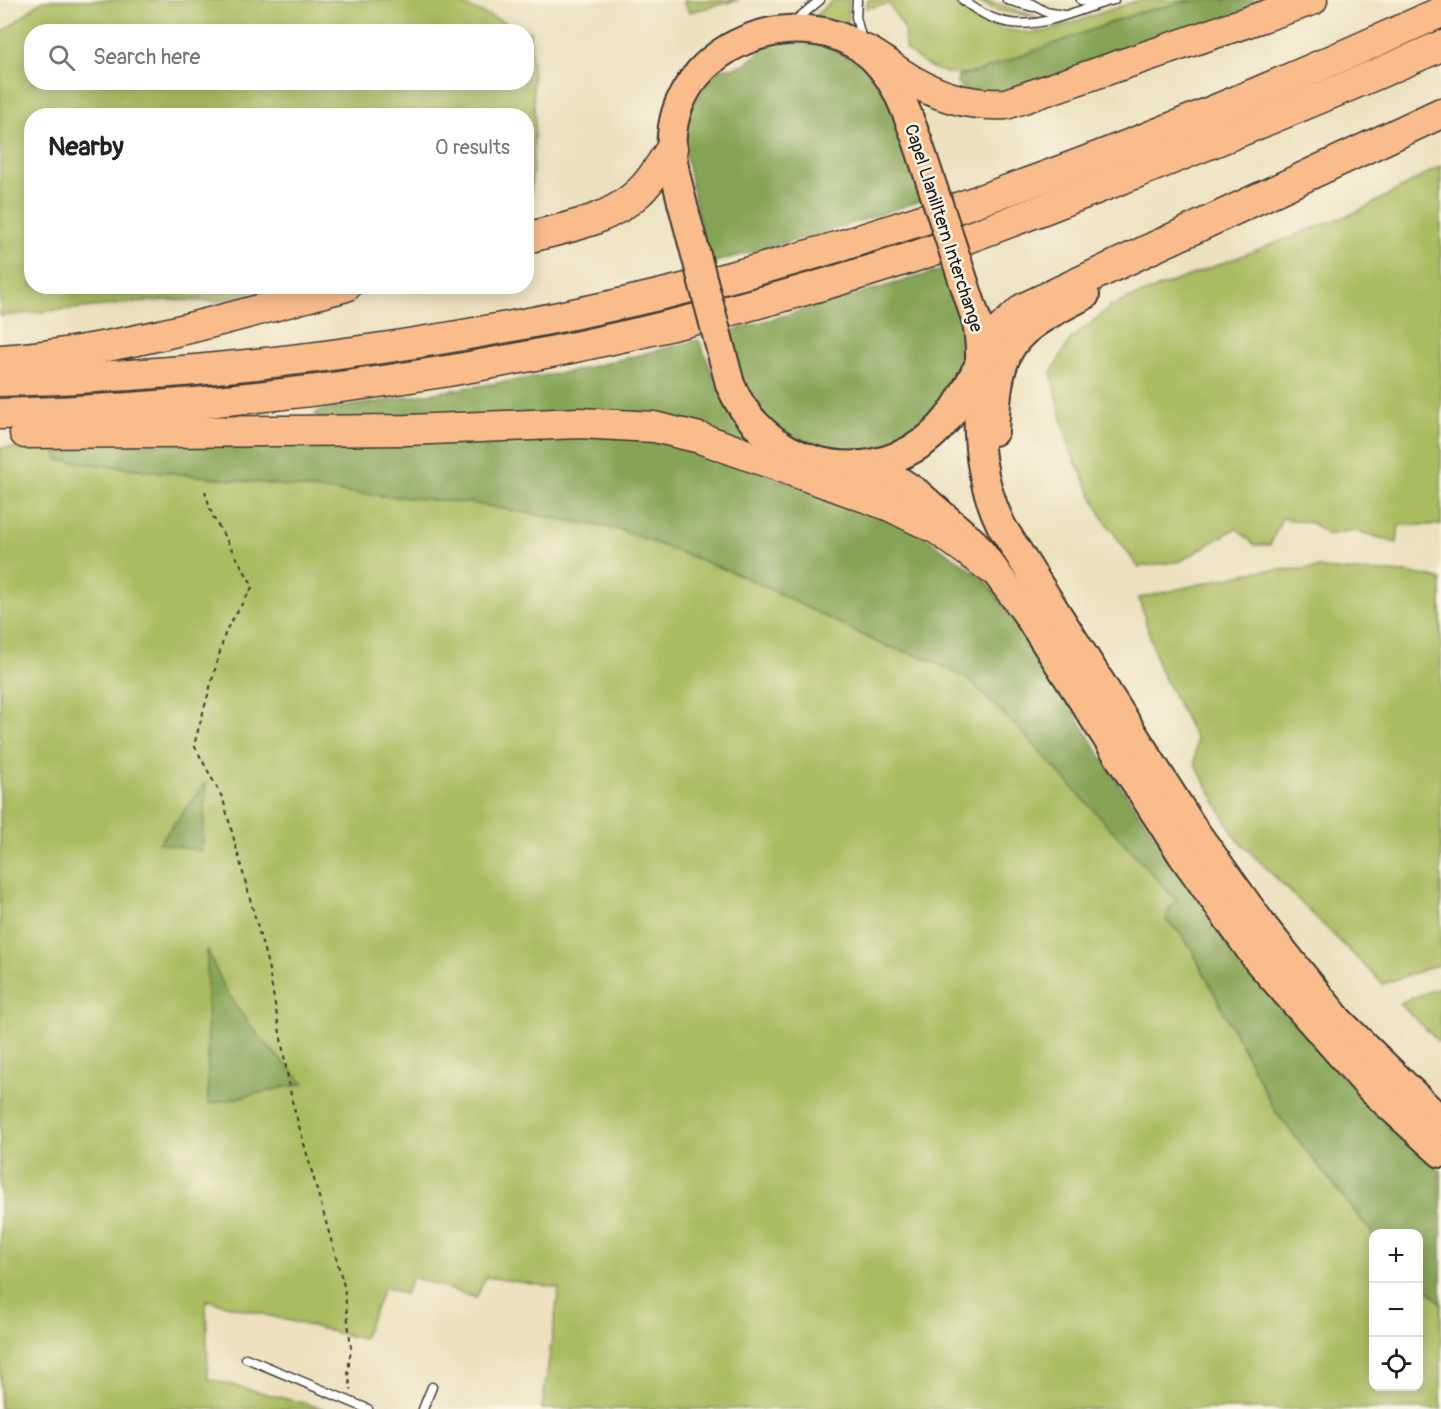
<!DOCTYPE html>
<html lang="en">
<head>
<meta charset="utf-8">
<style>
	body { margin:0; font-family:Pangolin,sans-serif; background:#f2f2f2; color:#222 }
	.controls { position:absolute; right:18px; bottom:18px; display:grid; overflow:hidden; border-radius:12px; box-shadow:0 3px 15px #0003 }
	.controls button { width:54px; height:54px; display:grid; place-items:center; padding:0; border:0; border-bottom:2px solid #e0e0e0; background:#fff; color:#222; font:30px sans-serif }
	.list { margin:0; padding:0; list-style:none }
	h2 { display:flex; justify-content:space-between; align-items:center; height:78px; margin:0; padding:0 24px; font-size:26px }
	h2 small { font-size:20px; font-weight:400; color:#767676 }
	.icon { flex:none; width:33px; height:33px; fill:none; stroke:currentColor; stroke-width:2; stroke-linecap:round; stroke-linejoin:round }
	.map { position:relative; flex:none; width:1441px; height:1409px; overflow:hidden }
	.search { position:absolute; background:#fff; box-shadow:0 3px 15px #0003; left:24px; top:24px; width:510px; height:66px; display:flex; align-items:center; gap:15px; box-sizing:border-box; padding:0 21px; border-radius:24px; color:#767676; font-size:22px }
	.panel { position:absolute; background:#fff; box-shadow:0 3px 15px #0003; left:24px; top:108px; width:510px; height:186px; border-radius:24px }
	.map>svg:first-child { display:block }
	.green { fill:#aabc60; stroke:#636c3e; stroke-width:1.5; fill-rule:evenodd }
	.forest { fill:#87a456; stroke:#526039; stroke-width:1.5 }
	.lines { fill:none; stroke-linecap:round; stroke-linejoin:round }
	.service-casing { stroke:#3b3934; stroke-width:11 }
	.trunk-casing { stroke:#3b3934; stroke-width:32 }
	.motorway-casing { stroke:#3b3934; stroke-width:33 }
	.path { stroke:#3b3934; stroke-width:2; stroke-dasharray:4.5 4.5; stroke-linecap:butt }
	.service { stroke:#fff; stroke-width:8 }
	.trunk { stroke:#fabc8b; stroke-width:28 }
	.motorway { stroke:#fabc8b; stroke-width:30 }
	.trunk-bridge-casing { stroke:#3b3934; stroke-width:32; stroke-linecap:butt }
	.trunk-bridge { stroke:#fabc8b; stroke-width:28 }
	.labels { text-anchor:middle; stroke-width:5; stroke-linejoin:round; paint-order:stroke }
	.street-label { font-size:18px; fill:#1c1c1c; stroke:#fcf5e5 }
</style>
</head>
<body>
<div class="map">
<svg width="1441" height="1409" viewBox="0 0 1441 1409">
	<rect width="100%" height="100%" fill="#fcf5e5"/>
	<filter id="ink" filterUnits="userSpaceOnUse"><feTurbulence type="fractalNoise" baseFrequency=".0167" numOctaves="2"/><feDisplacementMap in="SourceGraphic" scale="12" xChannelSelector="R" yChannelSelector="G"/><feConvolveMatrix kernelMatrix="1 2 1 2 8 2 1 2 1" color-interpolation-filters="sRGB"/></filter>
	<filter id="wash" filterUnits="userSpaceOnUse"><feTurbulence type="fractalNoise" baseFrequency=".008" numOctaves="4" result="noise"/><feDisplacementMap in="SourceGraphic" scale="24" xChannelSelector="R" yChannelSelector="G"/><feGaussianBlur stdDeviation="1.35" result="paint"/><feColorMatrix in="noise" values="0 0 0 0 0 0 0 0 0 0 0 0 0 0 0 0 0 1.4 0 .05"/><feComposite in="paint" operator="in"/></filter>
	<g filter="url(#wash)">
		<rect width="100%" height="100%" fill="#ece0be"/>
		<!-- green -->
		<g class="green">
			<path d="M43,0H450L530,32L535,123L530,218L527,219L526,116H32V286L271,287L217,301L164,300L0,316V34ZM32,32H526V82H32Z"/>
			<path d="M683,0H739L689,12Z"/>
			<path d="M833,0H849L848,27L814,17Z"/>
			<path d="M868,0H951L976,19L1002,29L1028,33L1048,31L1139,0H1196L1140,12L977,72C944,79 931,69 905,49L904,28L889,4L866,8Z"/>
			<path d="M975,0C997,0 1016,12 1037,17L999,11Z"/>
			<path d="M1441,166V525H1399L1397,543L1354,530L1327,535L1312,523L1282,518L1270,545H1255L1236,528L1181,561L1138,567L1103,518L1070,450L1051,373L1070,340L1113,305L1359,211Z"/>
			<path d="M55,446L58,460L340,492L471,503L621,530L745,577L881,644L929,659L969,680L1020,730L1178,901L1166,920L1182,935L1192,950L1275,1111L1373,1234L1374,1386H1418L1419,1281L1441,1303V1409H542L559,1288L486,1277L476,1298L413,1277L405,1294L384,1287L363,1339L206,1300L208,1379L326,1409H0V448ZM206,784L202,851L160,843ZM208,951L225,992L250,1028L303,1083L208,1104Z"/>
			<path d="M1319,568C1358,575 1404,567 1441,580V964L1383,984L1235,837L1195,764L1196,739L1159,668L1139,598L1257,571Z"/>
			<path d="M1441,987V1044L1399,1003Z"/>
		</g>
		<!-- forest -->
		<g class="forest">
			<path d="M1196,0H1282L1003,93L967,92L957,83L958,76L977,72L1140,12Z"/>
			<path d="M777,41L824,45L861,63L889,94L923,200L829,231L708,264L682,137L691,106L720,68C738,70 755,61 764,44Z"/>
			<path d="M946,269C955,295 970,324 968,352C966,366 957,377 951,389C914,452 841,474 780,429C772,423 760,417 754,410C746,399 732,348 727,332Z"/>
			<path d="M699,340L718,388L760,446L321,420L315,414L319,411L574,371Z"/>
			<path d="M602,435L661,440L900,520L985,579L1042,661L1114,777L1235,950L1340,1075L1441,1171V1303L1419,1281L1418,1234H1373L1275,1111L1192,950L1182,935L1166,920L1170,907L1177,901L1020,730L969,680L929,659L881,644L745,577L622,530L471,503L340,492L58,460L55,446Z"/>
			<path d="M206,783L202,851L159,843Z"/>
			<path d="M207,948C228,1007 260,1040 304,1083L208,1104Z"/>
		</g>
	</g>
	<g filter="url(#ink)">
		<g class="lines">
			<defs>
				<g id="service">
					<path d="M857,0L856,17L862,41"/>
					<path d="M963,0C1018,45 1056,15 1114,0"/>
					<path d="M1007,0L1033,7"/>
					<path d="M1025,0L1046,12L1063,15"/>
					<path d="M1081,0L1099,4"/>
					<path d="M796,20L820,0"/>
					<path d="M246,1358L368,1409"/>
					<path d="M423,1409L432,1387"/>
				</g>
				<g id="trunk">
					<path d="M682,202C677,180 670,158 672,135C679,46 794,0 864,50C893,72 905,107 917,140"/>
					<path d="M976,319C982,343 980,368 979,392C977,441 980,482 1002,527L1194,830L1262,925L1339,1021L1441,1121"/>
					<path d="M730,384C762,461 856,491 925,441C949,423 963,397 976,371"/>
					<path d="M994,431C999,343 1008,334 1085,295"/>
					<path d="M856,465L893,477L917,493L974,543L1025,611L1183,856L1259,962L1372,1090L1441,1153"/>
				</g>
				<g id="motorway">
					<path d="M865,50C878,56 888,65 900,73C933,95 966,106 1006,104L1312,0"/>
					<path d="M526,238C564,228 609,221 638,193C652,181 661,163 672,148"/>
					<path d="M0,360C118,352 232,317 346,286"/>
					<path d="M980,363L996,334L1024,308L1441,113"/>
					<path d="M0,381C241,375 481,341 715,281C962,218 1209,117 1441,12"/>
					<path d="M0,414C309,406 616,353 910,258C972,238 1032,213 1093,190C1210,144 1326,97 1441,46"/>
					<path d="M25,433L407,430L579,423L654,427L700,438L888,505L937,529L992,569"/>
				</g>
			</defs>
			<!-- service casing -->
			<use href="#service" class="service-casing"/>
			<!-- trunk casing -->
			<use href="#trunk" class="trunk-casing"/>
			<!-- motorway casing -->
			<use href="#motorway" class="motorway-casing"/>
			<!-- path -->
			<path class="path" d="M205,491L212,515L253,586L226,630L194,745L223,799L268,965L292,1101L344,1286L351,1348L348,1372L351,1390"/>
			<!-- service -->
			<use href="#service" class="service"/>
			<!-- trunk -->
			<use href="#trunk" class="trunk"/>
			<!-- motorway -->
			<use href="#motorway" class="motorway"/>
			<defs>
				<g id="trunk-bridge">
					<path d="M917,140L976,319"/>
					<path d="M682,202L730,384"/>
				</g>
			</defs>
			<!-- trunk-bridge casing -->
			<use href="#trunk-bridge" class="trunk-bridge-casing"/>
			<!-- trunk-bridge -->
			<use href="#trunk-bridge" class="trunk-bridge"/>
		</g>
	</g>
	<g class="labels">
		<!-- street labels -->
		<g class="street-label">
			<text transform="translate(944 228) rotate(72)" y="6">Capel Llanilltern Interchange</text>
		</g>
	</g>
</svg>
<div class="controls">
<button>+</button>
<button>−</button>
<button><svg class="icon" aria-label="locate" viewBox="0 0 24 24"><circle cx="12" cy="12" r="6"/><path d="M12 2v4M12 18v4M2 12h4M18 12h4"/></svg></button>
</div>
<div class="search"><svg class="icon" aria-label="search" viewBox="0 0 24 24"><circle cx="10" cy="10" r="6"/><path d="M15 15l6 6"/></svg>Search here</div>
<section class="panel">
<h2>Nearby<small>0 results</small></h2>
<ul class="list">
</ul>
</section>
</div>
</body>
</html>
